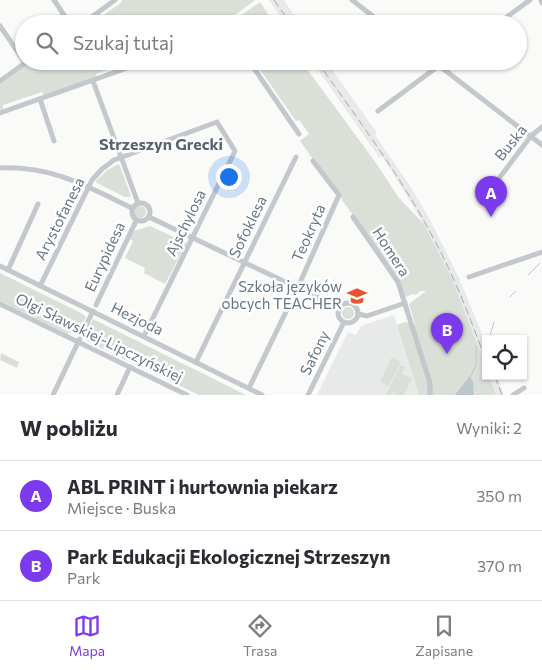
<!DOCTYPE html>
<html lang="pl">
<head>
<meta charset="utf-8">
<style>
	body { margin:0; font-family:Commissioner,sans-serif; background:#f7f7f7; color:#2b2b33 }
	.controls { position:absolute; right:15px; bottom:15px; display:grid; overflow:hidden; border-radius:0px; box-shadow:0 1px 4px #0004 }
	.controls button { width:45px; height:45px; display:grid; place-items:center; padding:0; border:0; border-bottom:1px solid #e1e1e2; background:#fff; color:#2b2b33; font:25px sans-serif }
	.you { position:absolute; left:228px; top:176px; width:18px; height:18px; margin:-12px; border:4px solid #fff; border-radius:50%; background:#1a73e8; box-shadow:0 0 0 8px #1a73e833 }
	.badge { display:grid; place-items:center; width:32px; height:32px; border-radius:50%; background:#7c3aed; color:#fff; font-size:16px; font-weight:700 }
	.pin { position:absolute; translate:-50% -41px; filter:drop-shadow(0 1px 2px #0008) }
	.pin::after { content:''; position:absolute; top:26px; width:18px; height:15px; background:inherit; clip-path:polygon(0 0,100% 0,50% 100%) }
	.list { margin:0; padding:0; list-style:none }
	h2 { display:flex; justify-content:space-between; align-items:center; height:65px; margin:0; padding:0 20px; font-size:21px }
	h2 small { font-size:16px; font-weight:400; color:#7c7c81 }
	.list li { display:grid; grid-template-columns:32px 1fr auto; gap:15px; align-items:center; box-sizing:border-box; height:70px; padding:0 20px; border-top:1px solid #e1e1e2 }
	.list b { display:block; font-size:19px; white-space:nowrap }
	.list p { margin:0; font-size:16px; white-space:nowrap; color:#7c7c81 }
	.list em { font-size:16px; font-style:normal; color:#7c7c81 }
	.icon { flex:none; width:28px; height:28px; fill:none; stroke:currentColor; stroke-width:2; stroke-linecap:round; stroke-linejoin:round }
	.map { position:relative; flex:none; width:542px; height:395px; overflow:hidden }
	.search { position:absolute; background:#fff; box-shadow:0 1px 4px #0004; left:15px; right:15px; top:15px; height:55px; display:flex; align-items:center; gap:12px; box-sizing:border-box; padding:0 18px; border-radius:28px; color:#7c7c81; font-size:19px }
	.sheet { height:205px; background:#fff }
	nav { display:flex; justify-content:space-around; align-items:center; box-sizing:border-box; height:70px; border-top:1px solid #e1e1e2; background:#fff; font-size:14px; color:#7c7c81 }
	nav a { display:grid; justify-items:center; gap:2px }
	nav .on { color:#7c3aed }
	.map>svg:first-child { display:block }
	.built { fill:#e8e9e9 }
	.green { fill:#dadfd7 }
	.water { fill:#bbc7cb }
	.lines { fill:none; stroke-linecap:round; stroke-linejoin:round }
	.stream { stroke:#bbc7cb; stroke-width:1 }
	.minor { stroke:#c3c8cc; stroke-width:5 }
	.rail { stroke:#a2aab0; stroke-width:1; stroke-dasharray:8 4; stroke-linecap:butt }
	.labels { text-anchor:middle; stroke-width:5; stroke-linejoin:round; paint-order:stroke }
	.street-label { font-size:15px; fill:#657683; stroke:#fff }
	.poi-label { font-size:15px; fill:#657683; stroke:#fff; text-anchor:end }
	.neighbourhood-label { font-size:16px; font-weight:bold; fill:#57646e; stroke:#fff }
</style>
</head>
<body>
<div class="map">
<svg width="542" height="395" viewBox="0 0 542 395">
	<rect width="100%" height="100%" fill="#fafaf8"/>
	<!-- built -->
	<g class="built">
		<path d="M269,0H284L300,24H285Z"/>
		<path d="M312,61H326L377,133L375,135L412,189L430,220L458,276L483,336L486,347V367L451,277L424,224L386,162L381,156L378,158V155L367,140Z"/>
		<path d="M394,315L419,395H317L348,332L356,335L361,326Z"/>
		<path d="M489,376H497L504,395H496Z"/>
	</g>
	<!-- green -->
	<g class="green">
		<path d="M121,0H255L224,23L221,20L215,24H91L122,2Z"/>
		<path d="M260,2L275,24H229Z"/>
		<path d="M32,61H130L96,74L97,77L44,97L42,92L3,105V109L0,110V84Z"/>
		<path d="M254,61H301L376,163L399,198L424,224L452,279L486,367V376H489L496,395H431L413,325L415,324L409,304L426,291H420L416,295L413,294L405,297L397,277L300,141L309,134L299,120L296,121Z"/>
		<path d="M119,164L131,196L129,197H125L95,182L107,170Z"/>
		<circle cx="140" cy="212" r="6"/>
		<path d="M150,226L187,243L165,284L144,273L145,268L125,258L133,241L130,239L134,231Z"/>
		<path d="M0,273L83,314L86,317L78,333L73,334L69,332L68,334L0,301Z"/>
		<circle cx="348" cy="313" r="6"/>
		<path d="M93,319L246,395H199L87,341L85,336Z"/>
		<path d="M405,322L409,323L429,385L428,395H419L397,325Z"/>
		<path d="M1,353L19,362L17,368L0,360Z"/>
		<path d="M392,357L401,362L389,386L380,382Z"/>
		<path d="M401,365L405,367L402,374L412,378L404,395H394L395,393L393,392L391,395H386Z"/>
	</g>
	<!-- water -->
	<path class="water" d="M469,377H470L473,382L474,395H455Z"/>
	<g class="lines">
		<!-- stream -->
		<g class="stream">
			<path d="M528,275L540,263"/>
			<path d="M510,297L516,291"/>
			<path d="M489,339L494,322"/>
			<path d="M470,378L476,365V346"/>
		</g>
		<!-- minor -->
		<g class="minor">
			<path d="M54,0L70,24"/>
			<path d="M352,0L383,24"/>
			<path d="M541,0L542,3"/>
			<path d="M82,24L115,0"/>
			<path d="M497,24L530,0"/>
			<path d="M0,26L24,61"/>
			<path d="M249,61L299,134"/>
			<path d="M433,61L542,145"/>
			<path d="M0,81L28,61"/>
			<path d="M93,81L138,203"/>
			<path d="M40,99L54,141"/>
			<path d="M378,111L445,61"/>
			<path d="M0,113L147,61"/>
			<path d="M0,168C53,166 86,186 132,208"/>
			<path d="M500,177L531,136L542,127"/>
			<circle cx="141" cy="212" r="9"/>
			<path d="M149,217L340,308"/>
			<path d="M353,217L398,282L430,383V395"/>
			<path d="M0,266L262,395"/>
			<path d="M8,270L38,204"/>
			<path d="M469,277L542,252"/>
			<path d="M40,286L92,180L102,169L114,160L217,122L235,151L144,336"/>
			<circle cx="348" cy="313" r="10"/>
			<path d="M0,304L187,395"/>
			<path d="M96,305L136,221"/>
			<path d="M358,314L367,316L405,303"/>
			<path d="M196,362L296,157"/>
			<path d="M249,388L298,287L339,195L313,161"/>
			<path d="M53,395L93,311"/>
			<path d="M117,395L130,367"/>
			<path d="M308,395L344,322"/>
			<path d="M513,395L524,388"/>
		</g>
		<!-- rail -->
		<g class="rail">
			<path d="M274,0L291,24"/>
			<path d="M317,61C356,117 398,172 430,232C453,273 470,317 486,361"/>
			<path d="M495,376L502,395"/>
		</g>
	</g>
	<!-- icons -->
	<defs>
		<symbol id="university-bare" viewBox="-9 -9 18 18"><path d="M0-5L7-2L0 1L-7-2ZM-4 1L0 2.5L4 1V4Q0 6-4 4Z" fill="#e4572e" stroke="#fff" stroke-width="2.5" paint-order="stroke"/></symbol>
	</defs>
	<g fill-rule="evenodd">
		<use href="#university-bare" x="343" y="282" width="28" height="28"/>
	</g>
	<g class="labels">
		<!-- street labels -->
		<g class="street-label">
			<text transform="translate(511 143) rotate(-51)" y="5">Buska</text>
			<text transform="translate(60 219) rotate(-63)" y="5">Arystofanesa</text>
			<text transform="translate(186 223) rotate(-64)" y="5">Ajschylosa</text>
			<text transform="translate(248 227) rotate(-64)" y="5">Sofoklesa</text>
			<text transform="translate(309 233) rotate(-66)" y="5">Teokryta</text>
			<text transform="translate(391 252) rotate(57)" y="5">Homera</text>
			<text transform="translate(105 257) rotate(-65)" y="5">Eurypidesa</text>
			<text transform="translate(137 319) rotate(26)" y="5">Hezjoda</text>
			<text transform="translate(99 338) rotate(26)" y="5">Olgi Sławskiej-Lipczyńskiej</text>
			<text transform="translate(315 353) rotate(-64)" y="5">Safony</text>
		</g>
		<!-- poi labels -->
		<g class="poi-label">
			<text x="342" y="292">Szkoła języków<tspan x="342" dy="17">obcych TEACHER</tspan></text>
		</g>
		<!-- neighbourhood labels -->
		<g class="neighbourhood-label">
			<text x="161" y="150">Strzeszyn Grecki</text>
		</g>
	</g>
</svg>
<div class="controls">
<button><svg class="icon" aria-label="locate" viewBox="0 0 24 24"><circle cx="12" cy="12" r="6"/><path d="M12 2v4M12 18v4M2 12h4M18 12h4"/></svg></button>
</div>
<div class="you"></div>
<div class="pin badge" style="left:491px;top:217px">A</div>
<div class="pin badge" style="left:447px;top:354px">B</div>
<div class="search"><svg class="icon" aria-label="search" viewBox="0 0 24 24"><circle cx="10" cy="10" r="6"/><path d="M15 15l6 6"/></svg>Szukaj tutaj</div>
</div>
<section class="sheet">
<h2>W pobliżu<small>Wyniki: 2</small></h2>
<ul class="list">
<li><span class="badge">A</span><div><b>ABL PRINT i hurtownia piekarz</b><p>Miejsce · Buska</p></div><em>350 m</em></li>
<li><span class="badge">B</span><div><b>Park Edukacji Ekologicznej Strzeszyn</b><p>Park</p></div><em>370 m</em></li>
</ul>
</section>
<nav>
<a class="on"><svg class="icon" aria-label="map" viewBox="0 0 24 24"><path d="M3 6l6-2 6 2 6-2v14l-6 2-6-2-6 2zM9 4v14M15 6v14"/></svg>Mapa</a>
<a><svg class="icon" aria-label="directions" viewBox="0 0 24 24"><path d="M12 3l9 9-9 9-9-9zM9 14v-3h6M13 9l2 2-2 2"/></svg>Trasa</a>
<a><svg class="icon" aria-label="saved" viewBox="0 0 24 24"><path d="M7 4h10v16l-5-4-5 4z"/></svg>Zapisane</a>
</nav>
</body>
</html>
